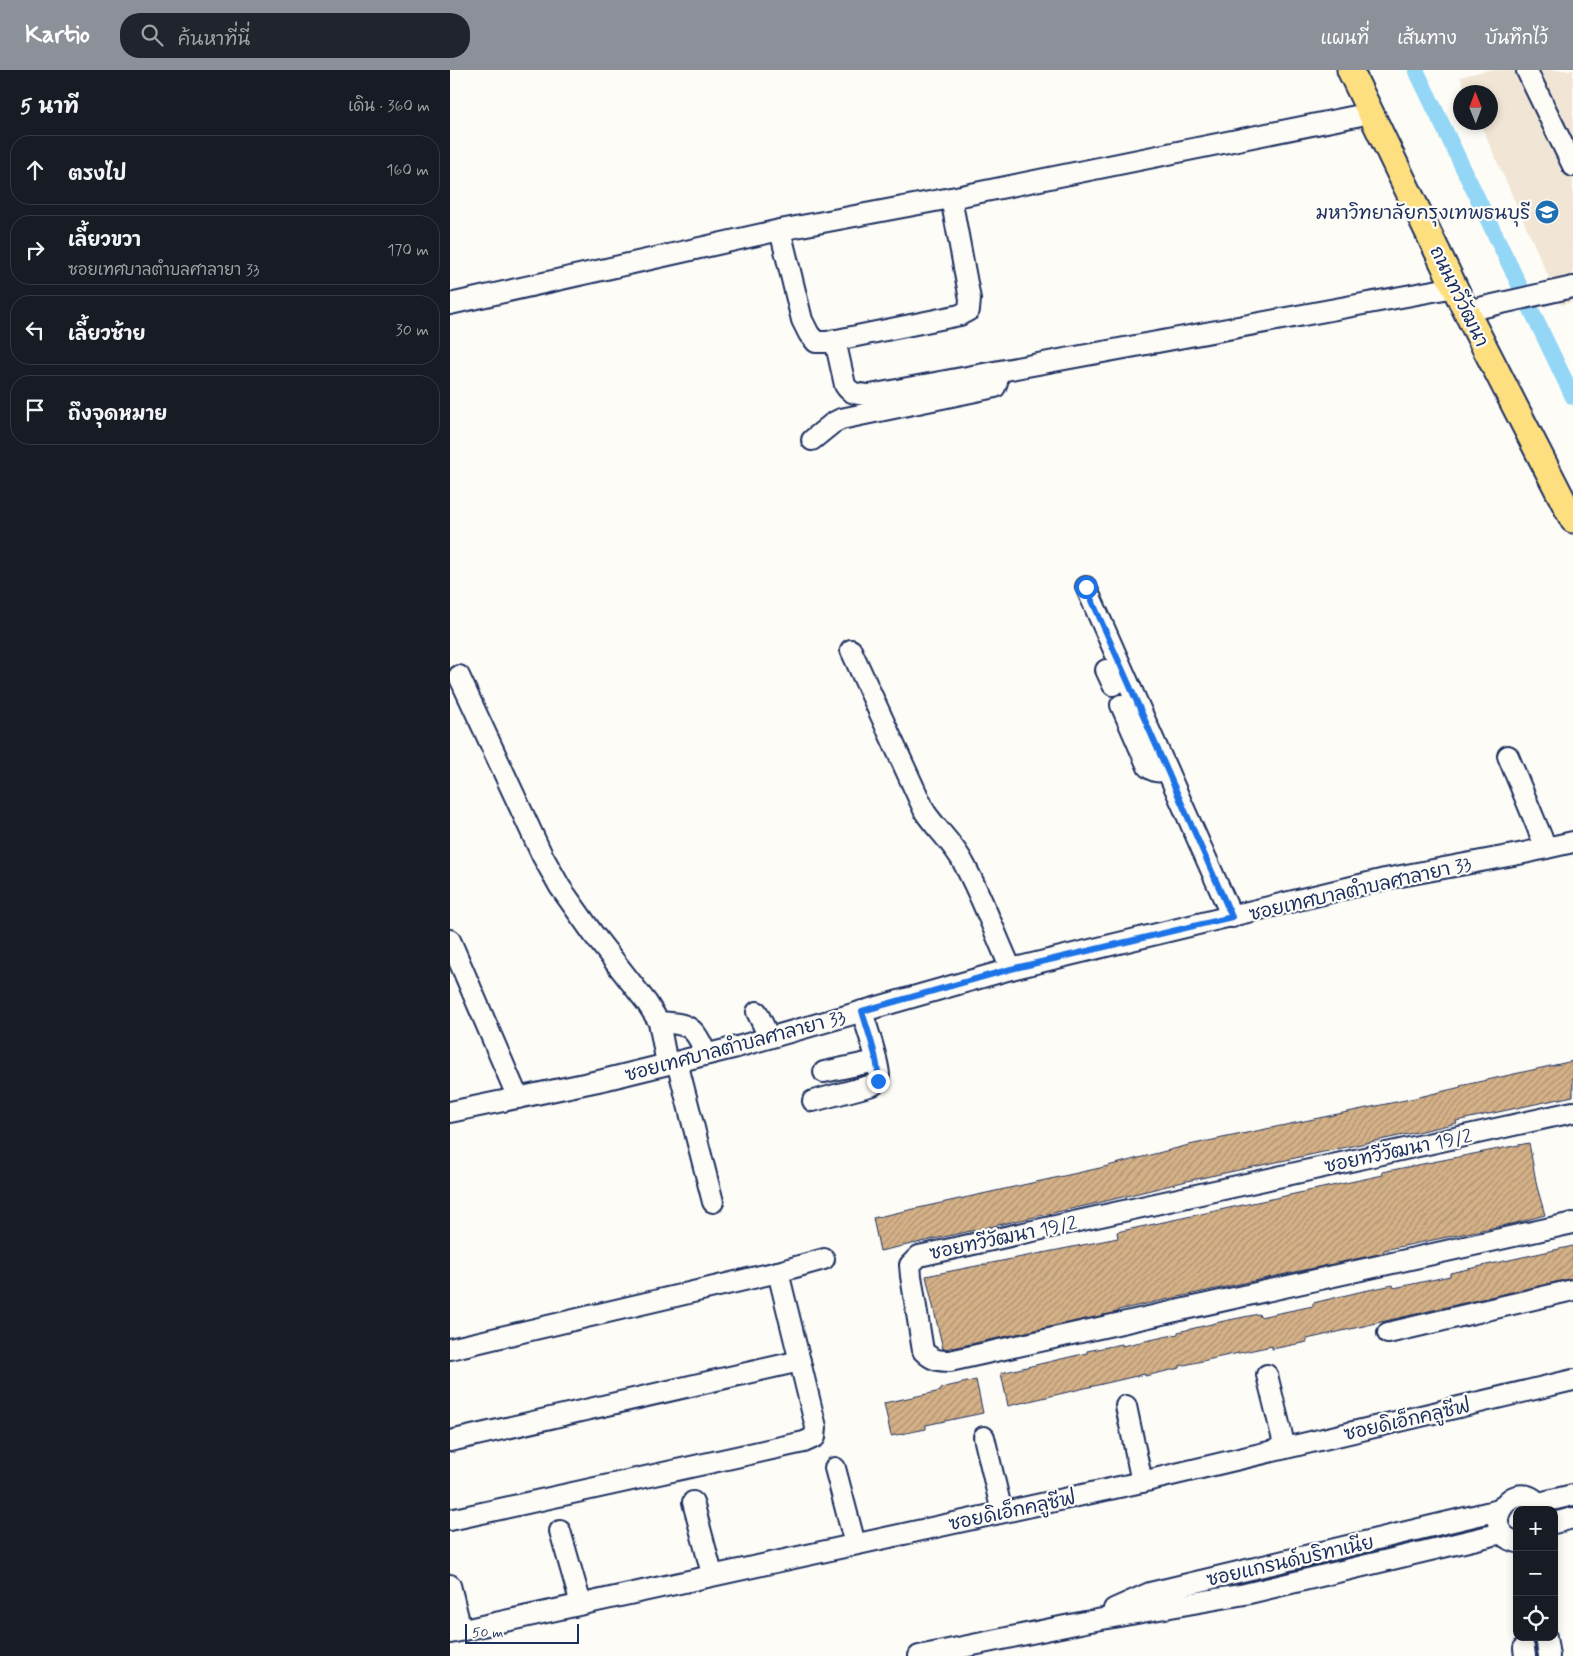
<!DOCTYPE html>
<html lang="th">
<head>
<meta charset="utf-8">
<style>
	body { margin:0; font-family:Mynerve,"Playpen Sans Thai",sans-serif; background:#20242c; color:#f1f3f6 }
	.controls { position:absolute; right:15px; bottom:15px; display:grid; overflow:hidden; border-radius:10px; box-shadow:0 2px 8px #0003 }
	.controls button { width:45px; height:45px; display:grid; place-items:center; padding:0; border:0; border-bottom:1px solid #363941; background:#171b24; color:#f1f3f6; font:25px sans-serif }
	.compass { position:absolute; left:1003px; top:15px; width:45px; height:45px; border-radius:50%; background:#171b24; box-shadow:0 2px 8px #0003; rotate:359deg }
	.scale { position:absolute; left:15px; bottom:12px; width:114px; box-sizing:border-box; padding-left:5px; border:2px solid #1b2f5e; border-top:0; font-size:14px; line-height:18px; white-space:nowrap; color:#1b2f5e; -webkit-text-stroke:4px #fdfcf7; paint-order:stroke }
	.stop { position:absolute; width:15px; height:15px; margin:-11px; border:4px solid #1a73e8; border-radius:50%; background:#fff }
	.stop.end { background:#1a73e8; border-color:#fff; box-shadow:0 1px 5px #0008 }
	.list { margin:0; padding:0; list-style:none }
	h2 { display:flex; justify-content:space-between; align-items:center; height:65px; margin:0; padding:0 20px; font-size:21px }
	h2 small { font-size:16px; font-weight:400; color:#9ea1a6 }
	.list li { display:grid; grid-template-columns:32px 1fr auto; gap:15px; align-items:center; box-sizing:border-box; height:70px; margin:0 10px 10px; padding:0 10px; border:1px solid #363941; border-radius:20px }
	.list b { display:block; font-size:19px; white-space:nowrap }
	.list p { margin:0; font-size:16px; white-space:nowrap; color:#9ea1a6 }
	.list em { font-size:16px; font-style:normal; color:#9ea1a6 }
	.icon { flex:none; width:28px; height:28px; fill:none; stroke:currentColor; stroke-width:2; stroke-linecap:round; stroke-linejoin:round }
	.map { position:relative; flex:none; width:1123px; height:1586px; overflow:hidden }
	header { display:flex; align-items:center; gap:30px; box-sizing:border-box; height:70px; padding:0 25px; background:#8c9099; color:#fff }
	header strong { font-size:24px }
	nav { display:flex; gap:28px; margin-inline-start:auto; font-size:18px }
	.search { width:350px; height:45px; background:#20242c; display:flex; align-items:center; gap:12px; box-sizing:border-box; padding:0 18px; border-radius:20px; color:#9ea1a6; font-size:19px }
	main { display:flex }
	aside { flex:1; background:#171b24 }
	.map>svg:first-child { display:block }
	.built { fill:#f1e6d5 }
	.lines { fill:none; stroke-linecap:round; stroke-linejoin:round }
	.canal { stroke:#93d6f5; stroke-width:16 }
	.building { fill:url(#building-hatch); stroke:#1b2f5e }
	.minor-casing { stroke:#1b2f5e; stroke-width:24 }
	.major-casing { stroke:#1b2f5e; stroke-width:29 }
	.minor { stroke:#fdfcf7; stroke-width:20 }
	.major { stroke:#fedf80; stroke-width:25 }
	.route { stroke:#1a73e8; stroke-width:6 }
	.labels { text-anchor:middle; stroke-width:4.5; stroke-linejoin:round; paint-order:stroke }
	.poi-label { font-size:19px; fill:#1b2f5e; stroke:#fdfcf7; text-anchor:end }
	.street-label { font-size:19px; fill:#1b2f5e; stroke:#fdfcf7 }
</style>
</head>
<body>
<header>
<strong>Kartio</strong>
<div class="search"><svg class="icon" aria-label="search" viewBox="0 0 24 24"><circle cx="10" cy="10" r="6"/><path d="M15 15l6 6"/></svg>ค้นหาที่นี่</div>
<nav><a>แผนที่</a><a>เส้นทาง</a><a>บันทึกไว้</a></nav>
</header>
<main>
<aside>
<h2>5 นาที<small>เดิน · 360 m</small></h2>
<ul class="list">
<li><svg class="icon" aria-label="ahead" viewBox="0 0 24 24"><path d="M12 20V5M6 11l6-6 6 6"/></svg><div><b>ตรงไป</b></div><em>160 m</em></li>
<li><svg class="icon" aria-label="right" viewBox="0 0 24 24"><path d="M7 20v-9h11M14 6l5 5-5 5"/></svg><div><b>เลี้ยวขวา</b><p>ซอยเทศบาลตำบลศาลายา 33</p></div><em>170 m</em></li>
<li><svg class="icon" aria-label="left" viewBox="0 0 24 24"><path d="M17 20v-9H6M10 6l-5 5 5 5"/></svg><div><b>เลี้ยวซ้าย</b></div><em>30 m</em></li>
<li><svg class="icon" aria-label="arrive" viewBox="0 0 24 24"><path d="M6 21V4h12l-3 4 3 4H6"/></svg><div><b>ถึงจุดหมาย</b></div></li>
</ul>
</aside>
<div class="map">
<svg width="1123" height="1586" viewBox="0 0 1123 1586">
	<defs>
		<pattern id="building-hatch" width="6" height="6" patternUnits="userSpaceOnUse" patternTransform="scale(1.25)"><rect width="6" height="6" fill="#d5b187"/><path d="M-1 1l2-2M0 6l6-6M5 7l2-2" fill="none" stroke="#ac9072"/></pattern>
	</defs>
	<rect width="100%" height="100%" fill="#fdfcf7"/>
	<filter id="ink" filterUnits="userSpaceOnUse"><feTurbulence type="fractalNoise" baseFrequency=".02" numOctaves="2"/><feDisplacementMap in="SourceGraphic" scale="10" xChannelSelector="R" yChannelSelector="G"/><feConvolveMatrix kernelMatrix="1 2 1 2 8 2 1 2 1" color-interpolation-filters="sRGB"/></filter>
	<g filter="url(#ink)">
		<!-- built -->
		<path class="built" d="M1038,0H1123V232L1111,235L1030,53L1040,52V22H1017L1010,7Z"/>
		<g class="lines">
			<!-- canal -->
			<path class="canal" d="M966,0L1123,327"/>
		</g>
		<!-- building -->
		<g class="building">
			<path d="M1123,991V1026L1006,1051L1007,1053L963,1063L737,1111L648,1133L430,1181L423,1148L650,1098L739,1075L965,1028L1011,1017L1010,1016Z"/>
			<path d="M1079,1073L1087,1117L1095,1145L1066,1153L934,1180V1183L668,1240V1242L507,1277L493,1279L476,1206L668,1168L667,1162L933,1105L932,1102Z"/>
			<path d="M1123,1176V1208L857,1269V1272L822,1279V1276L770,1287L730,1296V1298L695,1306V1304L558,1336L551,1303L637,1283V1281L672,1274V1276L728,1264V1262L774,1251L809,1244L810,1247L863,1236V1233L909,1222L943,1215L944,1218L1000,1206V1203Z"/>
			<path d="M526,1310L533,1343L476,1355V1359L441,1366L434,1333L491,1321V1318Z"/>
		</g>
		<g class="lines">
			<defs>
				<g id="minor">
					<path d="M1077,1L1123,96"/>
					<path d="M330,160L352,250L359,264L366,272H377L510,245L519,240L520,229L501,128"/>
					<path d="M0,234L330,160L501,128L921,43"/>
					<path d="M1016,241L1123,217"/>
					<path d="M385,270L395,315C401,325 409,324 420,325L1005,217"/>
					<path d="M362,370L383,353L391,349L545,317L547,312L546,302"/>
					<path d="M636,517L782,847"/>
					<path d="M401,580L475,742C487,760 504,774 514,794C532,827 545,864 561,899"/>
					<path d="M656,600L663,615"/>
					<path d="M9,606L92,785L110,817L144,865L197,933L209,952L217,994"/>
					<path d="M671,635L698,697C705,703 709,702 716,699"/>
					<path d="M1058,686L1096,778"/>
					<path d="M0,870L68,1028"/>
					<path d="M307,942L319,967"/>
					<path d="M209,952C240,954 244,956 256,984"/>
					<path d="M227,992L263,1132"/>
					<path d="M374,1002L426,991"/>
					<path d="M363,1031L423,1015C426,1012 429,1010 429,1005C428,988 417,959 412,941"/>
					<path d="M0,1042L153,1010L287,977L561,899L935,809L1074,783L1123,772"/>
					<path d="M1123,1042L469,1186L460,1195L461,1206L473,1281C482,1290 488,1291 500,1291L1123,1153"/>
					<path d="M938,1263L1123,1220"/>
					<path d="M0,1279L328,1202L374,1189"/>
					<path d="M817,1305L835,1378"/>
					<path d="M676,1336L692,1412"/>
					<path d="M534,1367L552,1442"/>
					<path d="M0,1371L350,1291"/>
					<path d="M385,1398L405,1474"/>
					<path d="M243,1432L262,1504"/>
					<path d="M1089,1433L1123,1425"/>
					<path d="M0,1450L354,1372L365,1367L366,1357L328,1202"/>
					<path d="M1104,1453L1123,1448"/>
					<path d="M110,1461L131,1534"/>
					<path d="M1067,1472C1022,1460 1068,1397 1093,1440"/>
					<path d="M0,1515L11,1560"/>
					<path d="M664,1539L700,1523L1049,1440"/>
					<path d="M0,1563L692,1412L1123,1310"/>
					<path d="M1096,1567L1099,1586"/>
					<path d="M1074,1578L1075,1586"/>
					<path d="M469,1586L635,1552L795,1524L1052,1463"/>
				</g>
				<path id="major" d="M900,0L1016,241L1123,450"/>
			</defs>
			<!-- minor casing -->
			<use href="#minor" class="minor-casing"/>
			<!-- major casing -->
			<use href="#major" class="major-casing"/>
			<!-- minor -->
			<use href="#minor" class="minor"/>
			<!-- major -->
			<use href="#major" class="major"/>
		</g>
	</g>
	<g class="lines" filter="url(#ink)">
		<!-- route -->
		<path class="route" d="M428,1011C430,993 417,959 412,941L561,899L782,847L636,517"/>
	</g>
	<!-- icons -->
	<defs>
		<symbol id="university-disc" viewBox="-11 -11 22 22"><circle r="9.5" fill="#1f6fb2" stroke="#fdfcf7"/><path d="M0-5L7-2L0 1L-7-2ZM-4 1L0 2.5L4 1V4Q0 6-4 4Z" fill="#fff"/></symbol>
	</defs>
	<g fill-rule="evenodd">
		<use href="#university-disc" x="1083" y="128" width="28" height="28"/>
	</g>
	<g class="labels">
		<!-- poi labels -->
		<g class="poi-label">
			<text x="1080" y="149">มหาวิทยาลัยกรุงเทพธนบุรี</text>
		</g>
		<!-- street labels -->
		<g class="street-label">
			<text transform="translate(1010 226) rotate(64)" y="7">ถนนทวีวัฒนา</text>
			<text transform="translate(910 818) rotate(-13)" y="7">ซอยเทศบาลตำบลศาลายา 33</text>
			<text transform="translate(285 975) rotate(-15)" y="7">ซอยเทศบาลตำบลศาลายา 33</text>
			<text transform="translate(948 1080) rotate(-12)" y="7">ซอยทวีวัฒนา 19/2</text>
			<text transform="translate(553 1167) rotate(-12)" y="7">ซอยทวีวัฒนา 19/2</text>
			<text transform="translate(957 1349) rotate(-13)" y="7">ซอยดิเอ็กคลูซีฟ</text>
			<text transform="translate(562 1440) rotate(-12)" y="7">ซอยดิเอ็กคลูซีฟ</text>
			<text transform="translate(840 1490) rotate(-13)" y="7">ซอยแกรนด์บริทาเนีย</text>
		</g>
	</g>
</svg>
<div class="controls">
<button>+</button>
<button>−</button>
<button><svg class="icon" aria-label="locate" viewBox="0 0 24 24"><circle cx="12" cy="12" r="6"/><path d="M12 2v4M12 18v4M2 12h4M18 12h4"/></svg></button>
</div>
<svg class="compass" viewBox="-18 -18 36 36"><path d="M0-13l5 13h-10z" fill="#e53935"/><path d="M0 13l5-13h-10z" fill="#9ea1a6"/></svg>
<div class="scale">50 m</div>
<div class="stop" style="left:636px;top:517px"></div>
<div class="stop end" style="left:428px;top:1011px"></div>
</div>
</main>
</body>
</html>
